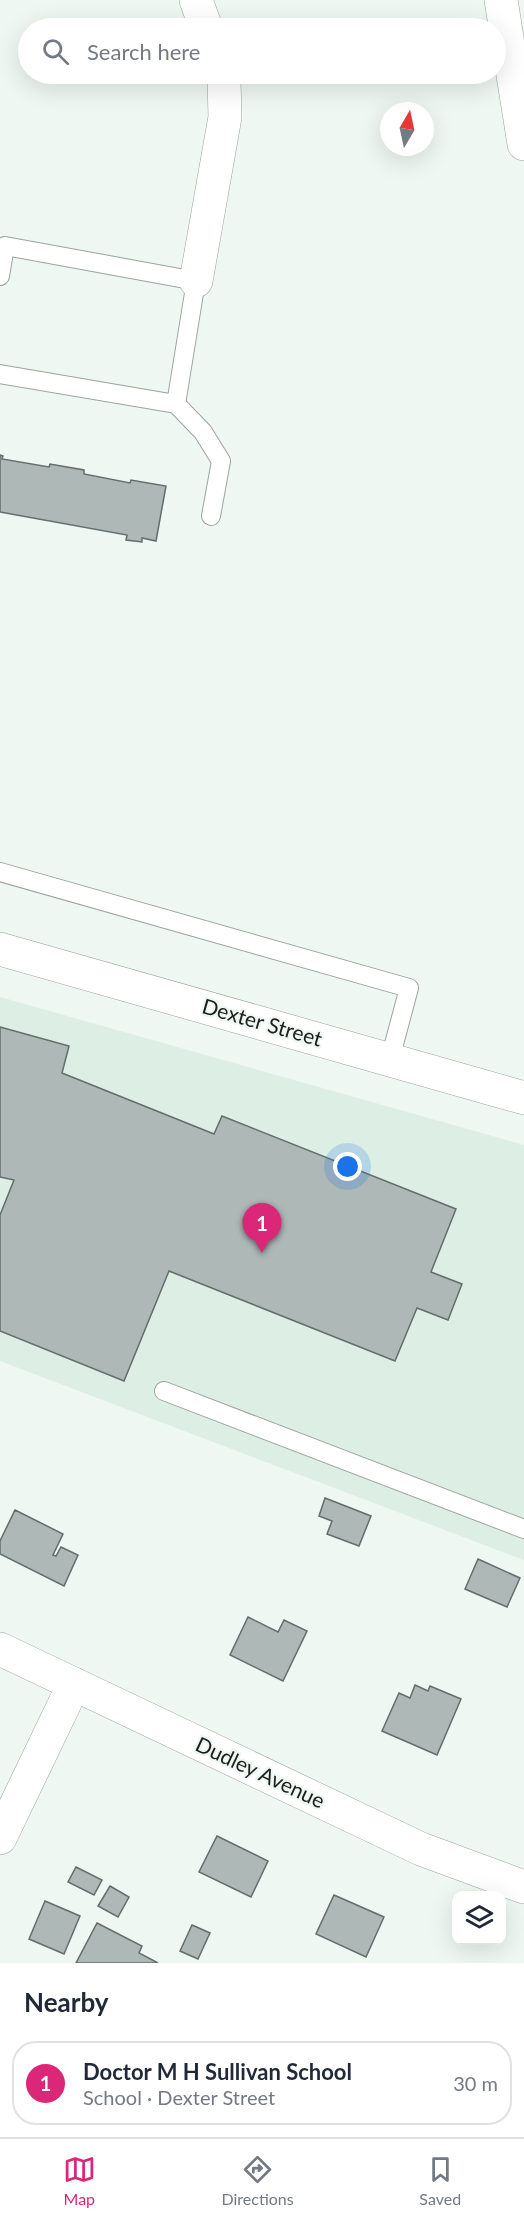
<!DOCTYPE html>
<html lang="en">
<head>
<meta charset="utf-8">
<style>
	body { margin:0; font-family:Lato,sans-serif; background:#f6f6f7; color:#1f2937 }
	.controls { position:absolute; right:18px; bottom:18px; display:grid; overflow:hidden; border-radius:12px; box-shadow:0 6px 24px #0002 }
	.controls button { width:54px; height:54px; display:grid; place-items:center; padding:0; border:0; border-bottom:2px solid #e0e1e3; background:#fff; color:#1f2937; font:30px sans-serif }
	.compass { position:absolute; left:380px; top:102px; width:54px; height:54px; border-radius:50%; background:#fff; box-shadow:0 6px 24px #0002; rotate:9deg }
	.you { position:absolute; left:348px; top:1167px; width:21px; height:21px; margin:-15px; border:4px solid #fff; border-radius:50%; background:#1a73e8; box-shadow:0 0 0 9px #1a73e833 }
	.badge { display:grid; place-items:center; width:39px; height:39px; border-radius:50%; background:#db2777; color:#fff; font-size:20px; font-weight:700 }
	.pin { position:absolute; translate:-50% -50px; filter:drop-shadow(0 2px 3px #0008) }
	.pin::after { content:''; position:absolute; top:32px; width:21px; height:18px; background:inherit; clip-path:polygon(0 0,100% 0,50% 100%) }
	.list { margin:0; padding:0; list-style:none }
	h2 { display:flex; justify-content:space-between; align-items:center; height:78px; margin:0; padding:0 24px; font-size:26px }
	h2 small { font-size:20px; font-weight:400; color:#747a83 }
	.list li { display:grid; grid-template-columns:39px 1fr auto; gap:18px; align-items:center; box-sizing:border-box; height:84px; margin:0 12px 12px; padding:0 12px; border:2px solid #e0e1e3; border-radius:24px }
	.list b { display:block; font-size:22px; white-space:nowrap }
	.list p { margin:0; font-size:20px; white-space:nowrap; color:#747a83 }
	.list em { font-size:20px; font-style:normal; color:#747a83 }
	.icon { flex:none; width:33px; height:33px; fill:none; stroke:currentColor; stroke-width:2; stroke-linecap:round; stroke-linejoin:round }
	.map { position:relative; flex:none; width:524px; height:1963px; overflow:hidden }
	.search { position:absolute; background:#fff; box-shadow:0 6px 24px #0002; left:18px; right:18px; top:18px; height:66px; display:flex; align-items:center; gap:15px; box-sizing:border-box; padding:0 21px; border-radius:33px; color:#747a83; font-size:22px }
	.sheet { height:174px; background:#fff }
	nav { display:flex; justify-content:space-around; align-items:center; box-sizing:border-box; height:84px; border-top:2px solid #e0e1e3; background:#fff; font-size:16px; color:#747a83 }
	nav a { display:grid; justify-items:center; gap:3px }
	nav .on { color:#db2777 }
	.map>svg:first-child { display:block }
	.built { fill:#ddeee4 }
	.building { fill:#adb8b7; stroke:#636d6d; stroke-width:1.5 }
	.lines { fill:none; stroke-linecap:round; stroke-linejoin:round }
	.lane-casing { stroke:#9ca49f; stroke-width:20 }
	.street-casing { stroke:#9ca49f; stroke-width:34 }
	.lane { stroke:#fff; stroke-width:18 }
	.street { stroke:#fff; stroke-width:33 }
	.labels { text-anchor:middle; stroke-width:4.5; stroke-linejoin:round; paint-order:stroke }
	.street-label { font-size:21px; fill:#1c1f1d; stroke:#eef7f2 }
</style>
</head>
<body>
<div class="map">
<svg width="524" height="1963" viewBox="0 0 524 1963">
	<rect width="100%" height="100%" fill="#eef7f2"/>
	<!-- built -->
	<path class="built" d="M0,997L524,1145V1560L0,1361Z"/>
	<!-- building -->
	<g class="building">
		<path d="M0,455L3,456L2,459L49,467L50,464L84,470V474L130,483L131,480L166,486L156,541L142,538V542L126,540L127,535L0,512Z"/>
		<path d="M0,1027L69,1046L62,1073L214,1134L222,1116L456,1209L431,1272L462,1284L448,1320L417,1308L395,1361L169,1271L124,1381L0,1331V1215L14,1180L0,1177Z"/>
		<path d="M325,1498L371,1516L359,1546L327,1534L332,1521L319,1516Z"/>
		<path d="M15,1510L63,1534L53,1555L56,1556L61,1547L78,1555L64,1586L0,1554V1541Z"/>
		<path d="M478,1559L520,1578L507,1607L465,1589Z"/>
		<path d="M248,1617L278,1632L284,1620L307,1631L283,1681L230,1655Z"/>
		<path d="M415,1685L428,1691L430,1686L461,1699L437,1755L382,1731L399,1693L410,1698Z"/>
		<path d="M217,1836L268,1861L251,1897L199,1872Z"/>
		<path d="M76,1867L102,1880L94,1895L68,1882Z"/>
		<path d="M110,1886L129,1897L118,1917L98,1906Z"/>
		<path d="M334,1895L384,1917L366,1957L316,1934Z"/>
		<path d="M45,1901L80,1916L64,1954L29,1939Z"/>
		<path d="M97,1923L142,1946L139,1953L158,1963H76Z"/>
		<path d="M192,1925L210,1933L198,1959L180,1951Z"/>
	</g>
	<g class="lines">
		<defs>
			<g id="lane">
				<path d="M0,276L5,246L196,281L176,404"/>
				<path d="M0,374L176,404L203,432L221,461L211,516"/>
				<path d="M0,872L409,988L390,1059"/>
				<path d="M164,1391L524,1529"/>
			</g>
			<g id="street">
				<path d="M196,0L206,28"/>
				<path d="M501,0L524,144"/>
				<path d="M196,281L225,117L224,81L221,74"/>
				<path d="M0,949L524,1098"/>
				<path d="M0,1649L421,1849L524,1887"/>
				<path d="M0,1838L74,1684"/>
			</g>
		</defs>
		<!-- lane casing -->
		<use href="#lane" class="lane-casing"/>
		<!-- street casing -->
		<use href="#street" class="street-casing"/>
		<!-- lane -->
		<use href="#lane" class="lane"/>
		<!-- street -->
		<use href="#street" class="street"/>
	</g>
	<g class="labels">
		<!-- street labels -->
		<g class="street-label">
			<text transform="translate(262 1023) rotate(16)" y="7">Dexter Street</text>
			<text transform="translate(260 1773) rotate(25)" y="7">Dudley Avenue</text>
		</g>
	</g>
</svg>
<div class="controls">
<button><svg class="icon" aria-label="layers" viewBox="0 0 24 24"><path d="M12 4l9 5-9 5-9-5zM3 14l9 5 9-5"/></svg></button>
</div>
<svg class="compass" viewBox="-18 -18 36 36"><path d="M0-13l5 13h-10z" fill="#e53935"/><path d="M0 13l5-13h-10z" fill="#747a83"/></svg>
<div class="you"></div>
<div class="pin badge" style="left:262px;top:1253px">1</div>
<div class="search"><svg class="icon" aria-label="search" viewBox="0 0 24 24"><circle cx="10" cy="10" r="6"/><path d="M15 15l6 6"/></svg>Search here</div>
</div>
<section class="sheet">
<h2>Nearby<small></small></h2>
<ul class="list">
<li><span class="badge">1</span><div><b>Doctor M H Sullivan School</b><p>School · Dexter Street</p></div><em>30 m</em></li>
</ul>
</section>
<nav>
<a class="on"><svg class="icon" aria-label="map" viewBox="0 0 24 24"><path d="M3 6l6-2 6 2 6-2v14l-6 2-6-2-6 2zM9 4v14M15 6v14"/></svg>Map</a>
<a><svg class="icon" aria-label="directions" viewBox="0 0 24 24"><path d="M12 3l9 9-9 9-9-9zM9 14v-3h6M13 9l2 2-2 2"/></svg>Directions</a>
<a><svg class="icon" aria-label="saved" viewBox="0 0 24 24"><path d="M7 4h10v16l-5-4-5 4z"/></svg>Saved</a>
</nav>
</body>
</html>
